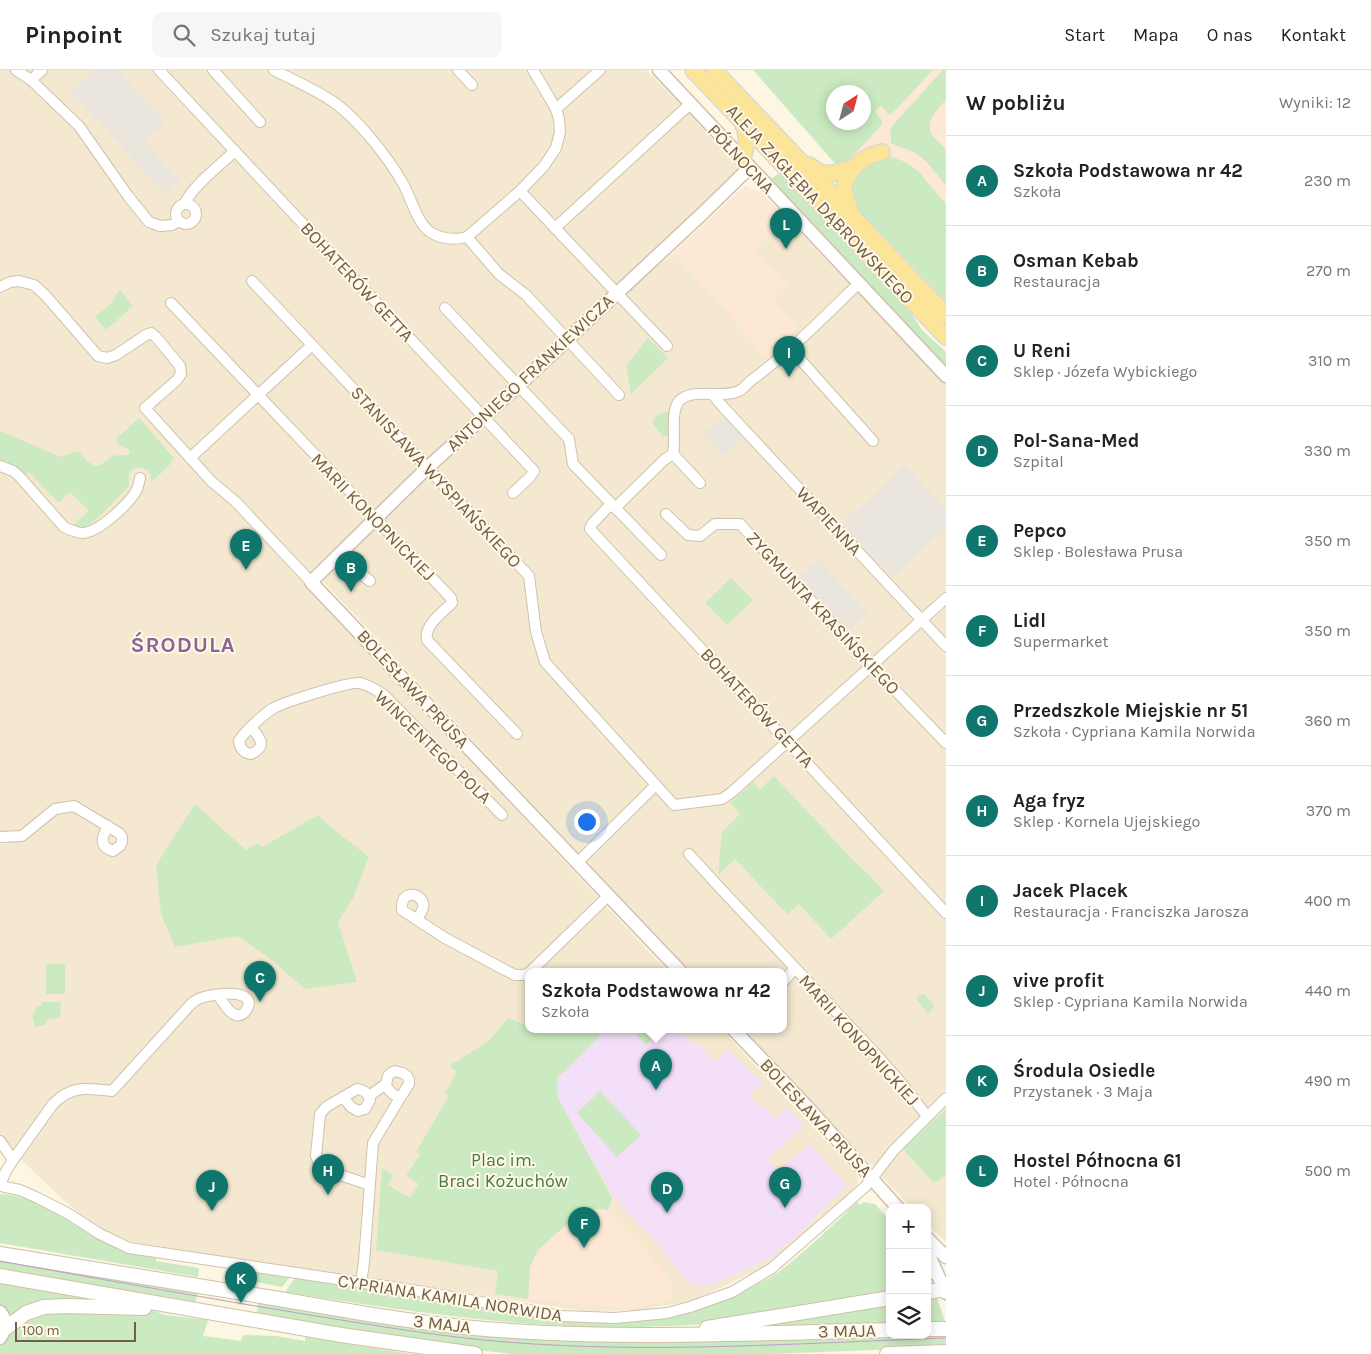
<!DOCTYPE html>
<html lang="pl">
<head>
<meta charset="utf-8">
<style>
	body { margin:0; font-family:Karla,sans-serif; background:#f6f6f6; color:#222 }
	.controls { position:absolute; right:15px; bottom:15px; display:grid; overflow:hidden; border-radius:10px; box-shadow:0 2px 12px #0003 }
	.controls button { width:45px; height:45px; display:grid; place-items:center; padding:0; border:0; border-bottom:1px solid #e0e0e0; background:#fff; color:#222; font:25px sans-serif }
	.compass { position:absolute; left:826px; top:15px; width:45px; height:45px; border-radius:50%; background:#fff; box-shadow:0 2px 12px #0003; rotate:36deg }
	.scale { position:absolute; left:15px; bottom:12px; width:121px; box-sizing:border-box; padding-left:5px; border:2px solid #745e48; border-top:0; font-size:14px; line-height:18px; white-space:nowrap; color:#745e48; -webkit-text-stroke:4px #fff9e8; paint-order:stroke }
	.you { position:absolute; left:586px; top:751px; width:18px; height:18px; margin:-12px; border:4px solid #fff; border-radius:50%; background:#1a73e8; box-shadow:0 0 0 8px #1a73e833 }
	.badge { display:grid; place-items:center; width:32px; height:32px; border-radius:50%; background:#0f766e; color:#fff; font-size:16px; font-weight:700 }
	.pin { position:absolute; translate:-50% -41px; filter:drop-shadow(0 1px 2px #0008) }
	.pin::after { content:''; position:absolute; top:26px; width:18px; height:15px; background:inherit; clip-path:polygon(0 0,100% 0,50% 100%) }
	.popup { position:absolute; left:525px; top:898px; width:262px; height:65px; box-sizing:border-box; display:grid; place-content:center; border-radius:10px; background:#fff; filter:drop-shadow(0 1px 4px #0005); font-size:16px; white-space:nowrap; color:#767676 }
	.popup b { font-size:19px; color:#222 }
	.popup::after { content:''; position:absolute; left:50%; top:100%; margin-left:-10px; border:10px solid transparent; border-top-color:#fff }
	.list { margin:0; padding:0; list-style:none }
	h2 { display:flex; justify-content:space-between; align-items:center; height:65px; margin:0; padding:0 20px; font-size:21px }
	h2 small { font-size:16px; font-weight:400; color:#767676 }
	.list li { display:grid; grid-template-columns:32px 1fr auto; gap:15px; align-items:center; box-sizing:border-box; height:90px; padding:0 20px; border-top:1px solid #e0e0e0 }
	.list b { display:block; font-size:19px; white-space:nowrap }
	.list p { margin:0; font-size:16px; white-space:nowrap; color:#767676 }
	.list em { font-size:16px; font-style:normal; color:#767676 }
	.icon { flex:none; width:28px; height:28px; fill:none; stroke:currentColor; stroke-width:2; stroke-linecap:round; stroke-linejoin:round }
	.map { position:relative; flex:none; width:946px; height:1284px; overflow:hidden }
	header { display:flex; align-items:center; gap:30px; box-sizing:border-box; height:70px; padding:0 25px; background:#fff; border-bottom:1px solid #e0e0e0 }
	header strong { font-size:24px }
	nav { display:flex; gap:28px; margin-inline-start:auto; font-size:18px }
	.search { width:350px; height:45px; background:#f6f6f6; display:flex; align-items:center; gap:12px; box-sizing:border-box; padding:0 18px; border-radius:10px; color:#767676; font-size:19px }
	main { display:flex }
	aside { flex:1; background:#fff }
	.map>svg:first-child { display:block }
	.residential { fill:#f4e9d0 }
	.commercial { fill:#fde7d5 }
	.industrial { fill:#ebe6dd }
	.education { fill:#f3dff8 }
	.green { fill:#cbeac1; fill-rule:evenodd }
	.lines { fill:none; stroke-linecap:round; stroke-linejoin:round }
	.minor-casing { stroke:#d0c1ac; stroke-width:12 }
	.tertiary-casing { stroke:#d0c1ac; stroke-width:15 }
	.secondary-casing { stroke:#d1bfa6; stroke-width:16 }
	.primary-casing { stroke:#ded8d3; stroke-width:18 }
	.minor { stroke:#fff; stroke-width:10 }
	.tertiary { stroke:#fff; stroke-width:12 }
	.secondary { stroke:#fff; stroke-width:14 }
	.primary { stroke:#fce599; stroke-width:15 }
	.tram { stroke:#baa1c5; stroke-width:1 }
	.labels { text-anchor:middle; stroke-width:4; stroke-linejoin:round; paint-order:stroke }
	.street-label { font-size:18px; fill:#745e48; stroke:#fff9e8 }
	.park-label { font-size:18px; fill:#497a41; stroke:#fff9e8 }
	.district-label { font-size:22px; font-weight:bold; letter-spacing:1px; fill:#8d6498; stroke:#fff9e8 }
</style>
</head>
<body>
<header>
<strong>Pinpoint</strong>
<div class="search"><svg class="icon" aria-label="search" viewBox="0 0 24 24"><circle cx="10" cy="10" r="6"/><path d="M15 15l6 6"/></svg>Szukaj tutaj</div>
<nav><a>Start</a><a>Mapa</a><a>O nas</a><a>Kontakt</a></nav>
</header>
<main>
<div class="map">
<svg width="946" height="1284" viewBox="0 0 946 1284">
	<rect width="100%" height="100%" fill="#fcf6e2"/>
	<!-- residential -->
	<g class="residential">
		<path d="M0,0H646L682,36L740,100L422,396L312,508L151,340L182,314L184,298L150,260L115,283L101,284L50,222L32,209L12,206L0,212Z"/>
		<path d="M786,148L946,314V1020L928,1037L878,1094L873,1095L869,1093L743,959H784V901H690L320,508L432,398L571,271L673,183L735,250L766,287L772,231L788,216L753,179Z"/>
		<path d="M14,216L27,219L46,230L96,290H118L151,267L178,300L175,310L141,339L667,901H528V959H721L856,1103L858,1107V1112L856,1119L769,1194L691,1232L666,1235L641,1240L584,1241L132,1172L100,1158L71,1137L13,1082L0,1068V222Z"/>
		<path d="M903,1079L934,1112L946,1105V1172L927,1154V1138H912L882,1107L881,1104L882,1101Z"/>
	</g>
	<!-- commercial -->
	<g class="commercial">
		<path d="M933,0H946V234L932,217L843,96L882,55V51L874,42L881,36L888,44L891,45Z"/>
		<path d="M745,116L761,122L786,148L754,179L788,216L772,231L799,257L766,288L735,250L673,183Z"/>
		<path d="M596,1139L608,1140L671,1208L672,1230L630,1239L528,1229L530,1197L539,1179L574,1148L583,1143Z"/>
	</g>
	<!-- industrial -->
	<g class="industrial">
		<path d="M94,0H117L166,52L144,71L180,110L166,125L71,22Z"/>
		<path d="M723,347L743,368L723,386L703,364Z"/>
		<path d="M905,394L946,438V458L893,508L842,454Z"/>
		<path d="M818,489L868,543L848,562L797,507Z"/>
	</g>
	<!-- education -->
	<path class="education" d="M607,959H678L695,976L698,974L716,992L729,980L762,1013L749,1026L762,1039L765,1036L775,1048L787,1037L804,1055L767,1090L778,1101L810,1074L847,1115L799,1164L772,1187L709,1216L690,1214L657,1173L613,1126L557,1026V1008Z"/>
	<!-- green -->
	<g class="green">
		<path d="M753,0H933L891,45L888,44L881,36L875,41L882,51V55L843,96L838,97ZM834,22H864V52H834Z"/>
		<path d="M943,0H946V30C937,39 925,51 932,65C935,70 942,74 945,80C946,86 946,108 946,116C937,105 928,91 917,84C909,79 899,78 891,73V65H889L892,56Z"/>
		<path d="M891,87L906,92L918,101L946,134V234L932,217L851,132V107L877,88Z"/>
		<path d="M782,101L902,229L922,260L946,282V297L771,109Z"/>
		<path d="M120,220L133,236L106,260L95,247L112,233L115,226Z"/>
		<path d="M648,268L668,288L631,324L626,296Z"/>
		<path d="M669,341L668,366H663L652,353C655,345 662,343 669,341Z"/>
		<path d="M139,348L174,388L168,397L151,412C151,412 151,404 150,404C147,396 133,395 130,403C128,407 129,412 129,416L99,447L84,458H74L72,456L89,441L70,422L59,433L29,402L25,406L0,393V361L61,387L78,381L88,392L96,396C105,395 105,389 113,386C119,384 123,387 129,384L130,380L118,374L116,369Z"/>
		<path d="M731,508L753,530L727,555L705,533Z"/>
		<path d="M774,706L855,792L871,807L884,821L831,869L799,834L787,844L735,789L718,805L722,762L740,744L730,733L753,712L760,719Z"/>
		<path d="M195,734L246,780L257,773L262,777L318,745L333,759L369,787L353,828L338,852L357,912L305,919L268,887L238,866L175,877L161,844L156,795Z"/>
		<rect x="46" y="894" width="19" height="30"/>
		<path d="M923,923L935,936L928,943L916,929Z"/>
		<path d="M42,932H61L60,948L47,949L46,954L35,957L32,945L36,941V937L41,936Z"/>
		<path d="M508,948L528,956V959H607L557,1008V1026L612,1128L608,1140L596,1139L583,1143L574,1148L539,1179L530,1197L528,1229L495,1224L498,1201L376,1180L382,1100L385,1099L393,1105L388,1115L410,1128L419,1114L406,1106L420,1084L416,1082L449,1026L445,1023L457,1002L449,996L489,971Z"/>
		<path d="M631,959H650L656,965L646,975Z"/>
		<path d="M600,1021L641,1065L617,1087L577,1043Z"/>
		<path d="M946,1038V1105L934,1113L903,1079Z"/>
		<path d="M0,1124C35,1124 67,1152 97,1168C116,1178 135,1182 156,1187V1191L199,1198L198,1207L0,1173Z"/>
		<path d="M857,1132L860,1135L863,1132L875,1134L890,1151V1223C847,1230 805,1237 763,1244C738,1248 713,1254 688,1255C552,1264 418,1243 285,1222L295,1208L407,1224L565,1251C628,1257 689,1248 746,1219C758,1214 770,1208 780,1201C807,1180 832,1156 857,1132Z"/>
		<path d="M0,1188L198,1220L195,1235L0,1201Z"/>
		<path d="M250,1201L290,1207L282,1217L246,1210L245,1208Z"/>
		<path d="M0,1212L137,1234L165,1245L208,1250L203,1266L241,1271L243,1265L276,1266L305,1271V1267L412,1284H0Z"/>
		<path d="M927,1227L937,1228L946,1254H927Z"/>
		<path d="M259,1231L419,1256L890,1265H927L946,1262V1277L771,1284H513L435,1275L256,1245Z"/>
		<path d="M890,1232V1255L731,1259Z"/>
	</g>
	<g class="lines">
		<defs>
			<g id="minor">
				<path d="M16,0L31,10L79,56L128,126L149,152L160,156L172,155L179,151"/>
				<path d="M159,0L534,401L530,407L513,423"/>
				<path d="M213,0L260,52"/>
				<path d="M274,0C293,10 314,19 332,31C356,47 388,87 402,112C411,126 416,152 430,162C441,169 455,170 467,167L520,121L544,96L556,78L560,62L559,49L556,39L533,0"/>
				<path d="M458,0L472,15"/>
				<path d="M31,10L42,0"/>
				<path d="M556,39L600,0"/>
				<path d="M520,121L667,276"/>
				<path d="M185,134C189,119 223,92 235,81"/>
				<circle cx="186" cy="144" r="10"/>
				<path d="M555,158L690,34"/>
				<path d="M467,167L499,204L526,225L619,325"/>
				<path d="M252,211L529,506L536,562L545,592L656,715"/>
				<path d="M0,217L10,212L19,211L34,215L46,226L98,286L107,288L116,285L146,265L151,263L156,267L180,296L181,304L177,310L145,338L211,411L236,432L311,512"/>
				<path d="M171,233L451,528L452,533C442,543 424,555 427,570L517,664"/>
				<path d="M445,238L569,369L573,394L661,485"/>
				<path d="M790,278L873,371"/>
				<path d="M713,325L724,338L946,576"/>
				<path d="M673,384L700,413"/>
				<path d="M190,388L312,275"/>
				<path d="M0,396L13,401L19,406L64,457C70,460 76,463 83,463C99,462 126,436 135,423C138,419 139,413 140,408"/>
				<path d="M611,434L592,454L590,459L946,843"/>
				<path d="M615,438L664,390L673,384C676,369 670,342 679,331C693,317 721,329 739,321C745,318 748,312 753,309C791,281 825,246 859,213"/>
				<path d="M666,444L688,465L700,466L715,454H740L869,593L946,673"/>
				<path d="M343,482L355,499L370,511"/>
				<path d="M251,657C260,668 268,676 251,684C244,683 240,679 239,671C244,662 263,645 272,639C281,633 350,611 360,613C369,615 376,620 384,625L502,745"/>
				<path d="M0,767L22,766L55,739L74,736L119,763L122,767V772L120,776L113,781C98,776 102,767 108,756"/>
				<path d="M689,784L721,819L874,982L898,1009L927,1046"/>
				<path d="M577,793L656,715L674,735L722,729L732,722L946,528"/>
				<path d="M417,849C419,846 422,842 423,838C426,824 400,816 402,840L445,868L505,900L515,905H525L528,903"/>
				<path d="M531,901L608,826"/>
				<path d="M784,911L795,898"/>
				<path d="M369,1026L386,1014"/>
				<path d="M343,1027L351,1037L358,1041L365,1039L370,1030C369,1024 364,1020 357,1019L326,1037L320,1044L316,1086L319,1094L325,1100L370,1115"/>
				<path d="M0,1071L13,1090L6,1101L0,1115"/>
				<path d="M13,1090L53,1034C72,1015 87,1018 112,1021L191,934C194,932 197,929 201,928C210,925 246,918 249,933C249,936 246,941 244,943C233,952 223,932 218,925"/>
				<path d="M0,1116L20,1120L38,1128L67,1143L100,1164L129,1178L418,1221L562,1246L615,1248L667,1243L690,1237L732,1222L772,1198L866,1116L894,1080L946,1028"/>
				<path d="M361,1213L364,1192L373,1073L400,1028L409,1014V1010L407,1006L403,1003L395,1001L391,1003L388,1006L386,1014L388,1019L393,1024L400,1028"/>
			</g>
			<g id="tertiary">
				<path d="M659,0L946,306"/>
				<path d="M680,901L311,512L427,398L518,316L568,269L702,144L744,103L747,94"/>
				<path d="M733,959L812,1042L898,1138"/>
				<path d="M927,1168L946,1187"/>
				<path d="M927,1181L946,1223"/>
				<path d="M0,1242C8,1251 6,1259 0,1268"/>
			</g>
			<g id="secondary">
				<path d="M0,1184C89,1198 178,1212 267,1227C339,1239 412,1253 485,1259C620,1270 755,1263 890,1260"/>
				<path d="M945,1185L946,1186"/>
				<path d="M927,1204L930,1188"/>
				<path d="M0,1206L341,1265L475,1284"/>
				<path d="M927,1222L945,1219"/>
				<path d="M6,1258L26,1243L44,1237L65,1236L144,1238"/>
				<path d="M707,1258L890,1228"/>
				<path d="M927,1259H946"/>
				<path d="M887,1284L946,1282"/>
			</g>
			<g id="primary">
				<path d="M693,0L946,267"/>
				<path d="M714,0L946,245"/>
				<path d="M742,52C748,64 748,76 742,89"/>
				<path d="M809,95L820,102L830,104L853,98L861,91L870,86L882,82"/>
				<path d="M850,139C842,118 841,118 853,98"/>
			</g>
		</defs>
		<!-- minor casing -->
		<use href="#minor" class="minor-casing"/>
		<!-- tertiary casing -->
		<use href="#tertiary" class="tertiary-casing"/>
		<!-- secondary casing -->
		<use href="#secondary" class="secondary-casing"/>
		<!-- primary casing -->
		<use href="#primary" class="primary-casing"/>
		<!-- minor -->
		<use href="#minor" class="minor"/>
		<!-- tertiary -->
		<use href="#tertiary" class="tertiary"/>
		<!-- secondary -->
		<use href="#secondary" class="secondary"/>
		<!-- primary -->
		<use href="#primary" class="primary"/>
		<!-- tram -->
		<path class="tram" d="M0,1191C105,1210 211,1229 316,1246C379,1256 442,1267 506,1272C652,1284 800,1273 946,1268"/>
	</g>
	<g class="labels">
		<!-- street labels -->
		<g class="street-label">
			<text transform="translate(741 89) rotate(47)" y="6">PÓŁNOCNA</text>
			<text transform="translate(820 134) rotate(47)" y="6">ALEJA ZAGŁĘBIA DĄBROWSKIEGO</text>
			<text transform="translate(357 212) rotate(47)" y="6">BOHATERÓW GETTA</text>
			<text transform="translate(530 303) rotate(-43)" y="6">ANTONIEGO FRANKIEWICZA</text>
			<text transform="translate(436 407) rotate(47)" y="6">STANISŁAWA WYSPIAŃSKIEGO</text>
			<text transform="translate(373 447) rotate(46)" y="6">MARII KONOPNICKIEJ</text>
			<text transform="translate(829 451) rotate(47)" y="6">WAPIENNA</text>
			<text transform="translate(823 543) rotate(47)" y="6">ZYGMUNTA KRASIŃSKIEGO</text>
			<text transform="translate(413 619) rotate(47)" y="6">BOLESŁAWA PRUSA</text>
			<text transform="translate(757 638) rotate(47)" y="6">BOHATERÓW GETTA</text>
			<text transform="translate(433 677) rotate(44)" y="6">WINCENTEGO POLA</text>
			<text transform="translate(859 970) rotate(48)" y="6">MARII KONOPNICKIEJ</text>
			<text transform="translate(816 1048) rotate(47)" y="6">BOLESŁAWA PRUSA</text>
			<text transform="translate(450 1228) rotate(9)" y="6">CYPRIANA KAMILA NORWIDA</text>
			<text transform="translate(442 1254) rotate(7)" y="6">3 MAJA</text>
			<text transform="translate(847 1261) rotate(-1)" y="6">3 MAJA</text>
		</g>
		<!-- park labels -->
		<g class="park-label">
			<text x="503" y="1096">Plac im.<tspan x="503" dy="21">Braci Kożuchów</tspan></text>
		</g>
		<!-- district labels -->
		<g class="district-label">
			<text x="183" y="582">ŚRODULA</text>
		</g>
	</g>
</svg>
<div class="controls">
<button>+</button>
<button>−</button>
<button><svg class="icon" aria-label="layers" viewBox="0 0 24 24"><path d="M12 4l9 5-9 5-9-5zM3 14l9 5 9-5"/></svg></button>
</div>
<svg class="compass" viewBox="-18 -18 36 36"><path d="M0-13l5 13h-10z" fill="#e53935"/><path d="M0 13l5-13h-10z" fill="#767676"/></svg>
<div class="scale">100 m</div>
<div class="you"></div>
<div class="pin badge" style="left:656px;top:1020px">A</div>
<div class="popup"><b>Szkoła Podstawowa nr 42</b>Szkoła</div>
<div class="pin badge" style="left:351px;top:522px">B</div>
<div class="pin badge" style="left:260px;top:932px">C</div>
<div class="pin badge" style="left:667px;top:1143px">D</div>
<div class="pin badge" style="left:246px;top:500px">E</div>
<div class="pin badge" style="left:584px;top:1178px">F</div>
<div class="pin badge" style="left:785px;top:1138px">G</div>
<div class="pin badge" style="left:328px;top:1125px">H</div>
<div class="pin badge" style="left:789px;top:307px">I</div>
<div class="pin badge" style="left:212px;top:1141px">J</div>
<div class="pin badge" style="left:241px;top:1233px">K</div>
<div class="pin badge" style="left:786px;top:179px">L</div>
</div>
<aside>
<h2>W pobliżu<small>Wyniki: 12</small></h2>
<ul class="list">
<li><span class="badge">A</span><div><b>Szkoła Podstawowa nr 42</b><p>Szkoła</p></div><em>230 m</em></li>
<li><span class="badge">B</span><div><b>Osman Kebab</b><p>Restauracja</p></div><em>270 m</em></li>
<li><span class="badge">C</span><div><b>U Reni</b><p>Sklep · Józefa Wybickiego</p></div><em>310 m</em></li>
<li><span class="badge">D</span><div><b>Pol-Sana-Med</b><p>Szpital</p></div><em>330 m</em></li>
<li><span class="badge">E</span><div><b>Pepco</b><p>Sklep · Bolesława Prusa</p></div><em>350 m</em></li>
<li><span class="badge">F</span><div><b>Lidl</b><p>Supermarket</p></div><em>350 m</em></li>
<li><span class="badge">G</span><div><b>Przedszkole Miejskie nr 51</b><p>Szkoła · Cypriana Kamila Norwida</p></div><em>360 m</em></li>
<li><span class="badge">H</span><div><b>Aga fryz</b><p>Sklep · Kornela Ujejskiego</p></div><em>370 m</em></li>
<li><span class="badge">I</span><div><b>Jacek Placek</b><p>Restauracja · Franciszka Jarosza</p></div><em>400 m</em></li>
<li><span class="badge">J</span><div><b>vive profit</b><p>Sklep · Cypriana Kamila Norwida</p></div><em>440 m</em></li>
<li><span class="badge">K</span><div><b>Środula Osiedle</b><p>Przystanek · 3 Maja</p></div><em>490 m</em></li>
<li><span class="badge">L</span><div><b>Hostel Północna 61</b><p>Hotel · Północna</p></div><em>500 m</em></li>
</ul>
</aside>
</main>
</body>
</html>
